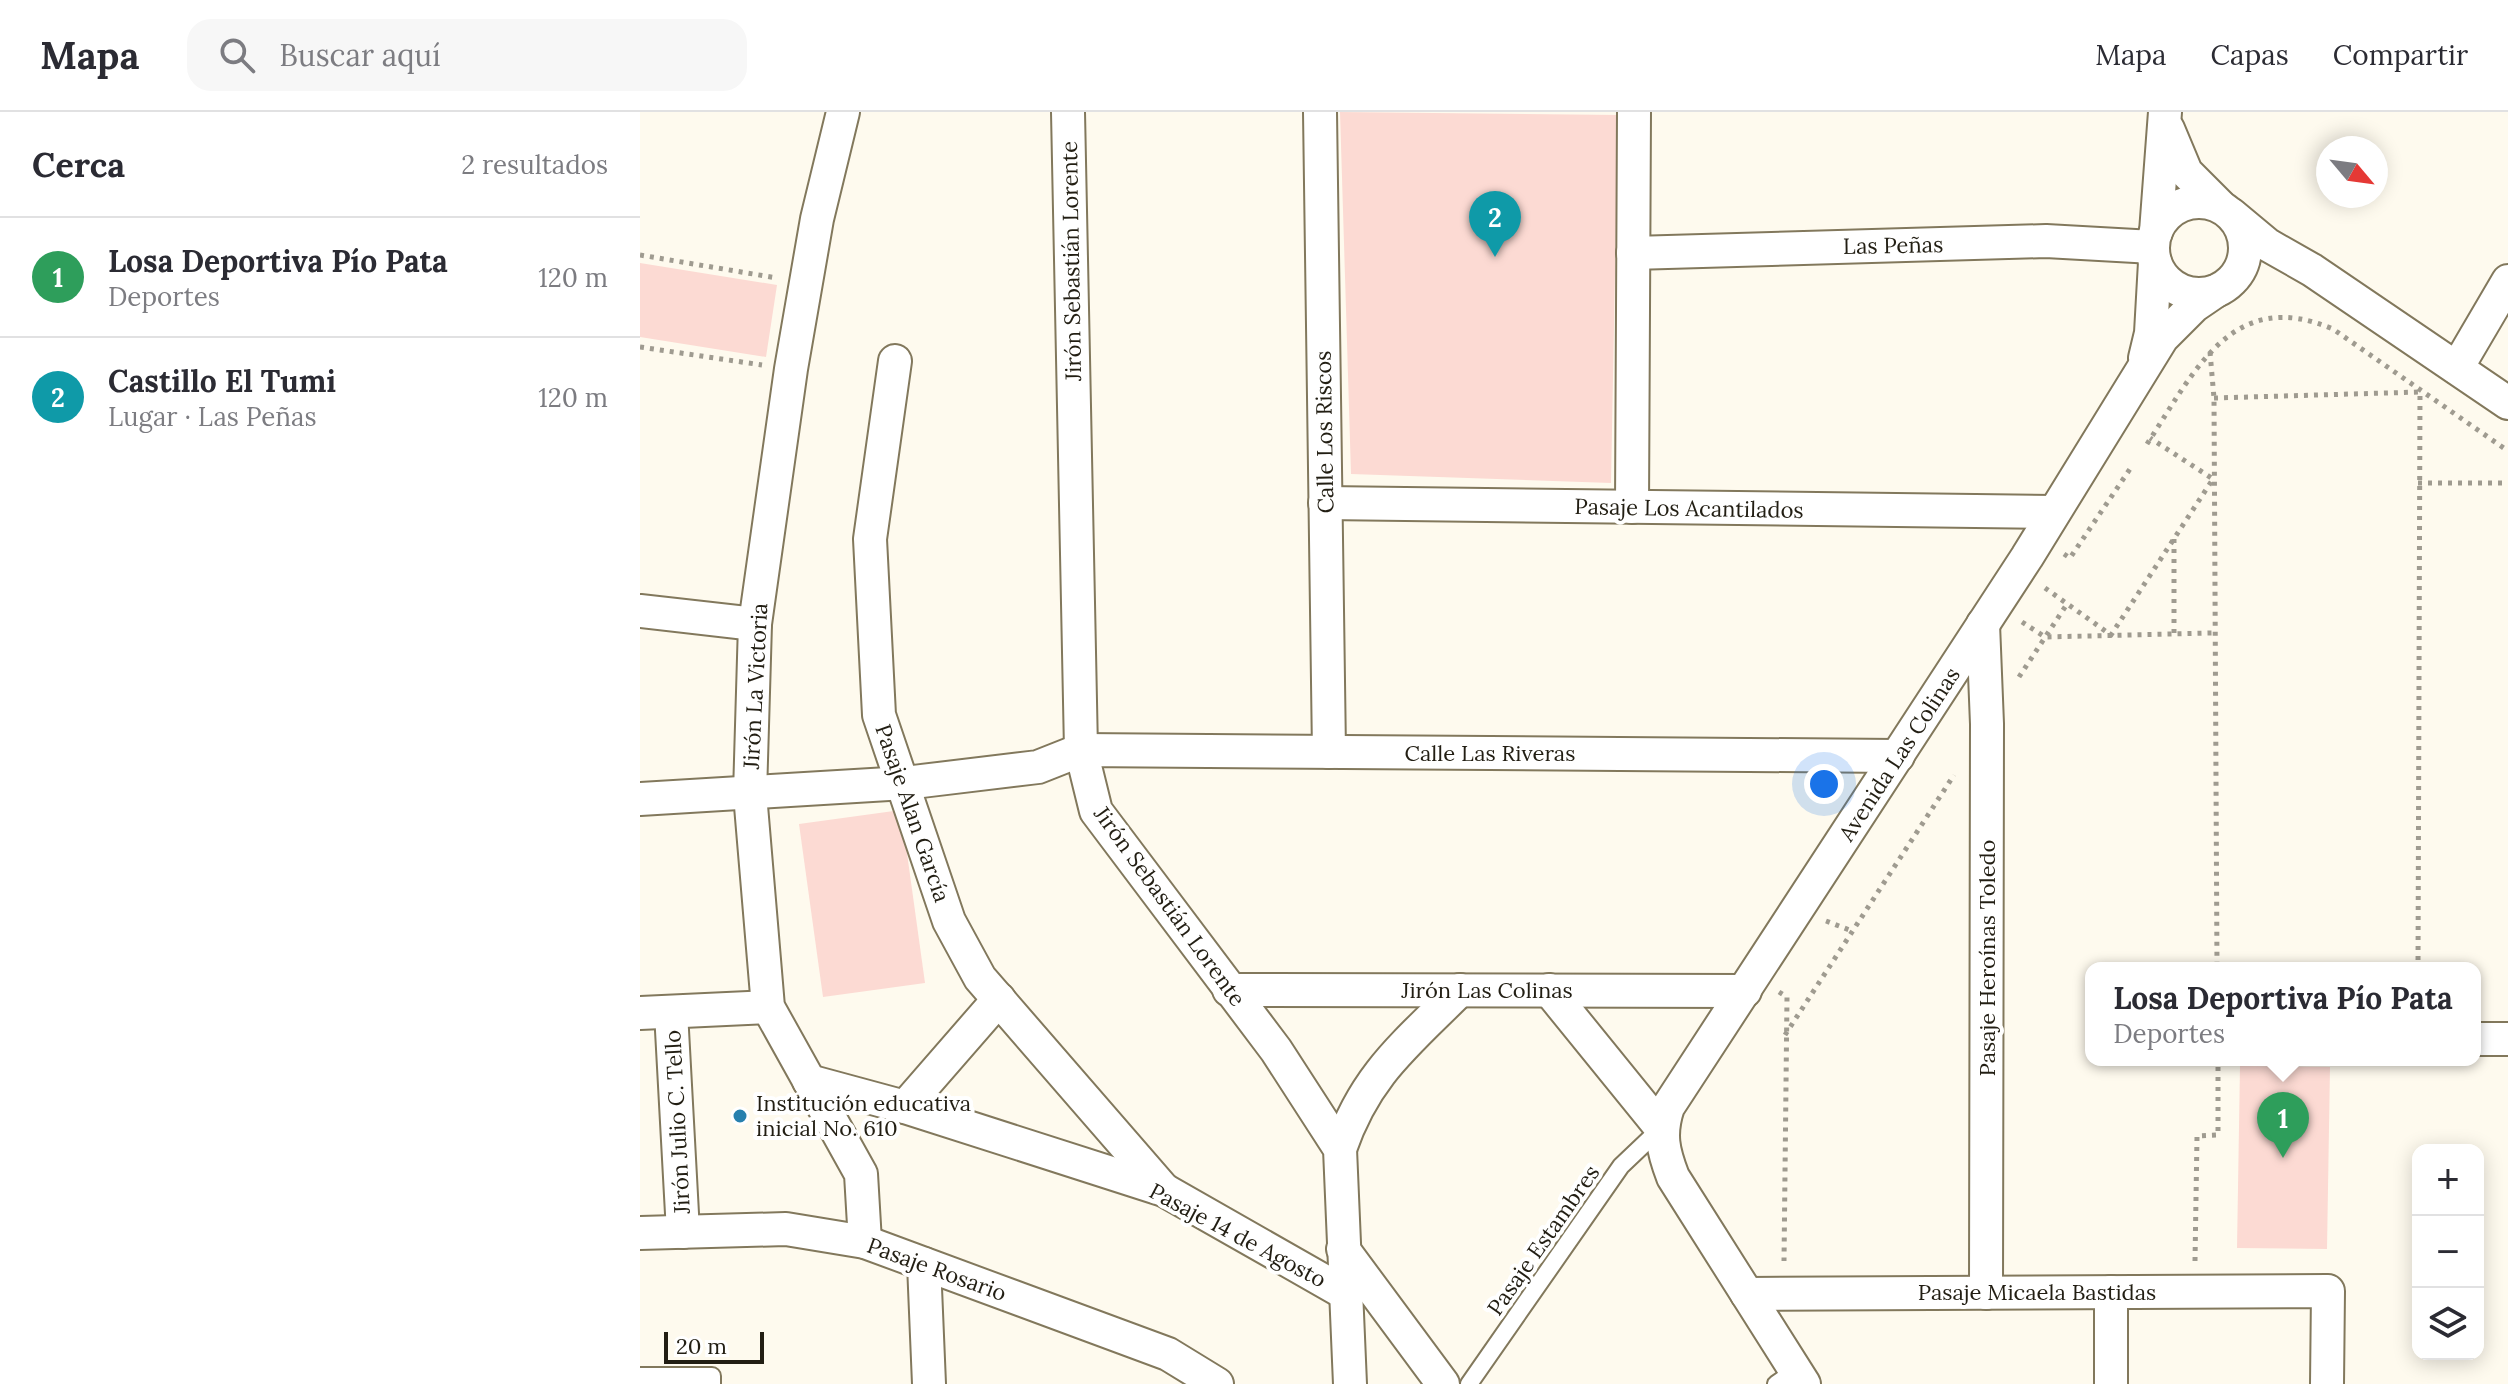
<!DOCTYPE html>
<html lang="es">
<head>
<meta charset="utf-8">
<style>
	body { margin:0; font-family:Lora,serif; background:#f7f7f7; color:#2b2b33 }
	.controls { position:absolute; right:24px; bottom:24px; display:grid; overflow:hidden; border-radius:16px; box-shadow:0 4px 20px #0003 }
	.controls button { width:72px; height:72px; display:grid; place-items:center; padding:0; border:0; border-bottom:2px solid #e1e1e2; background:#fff; color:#2b2b33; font:40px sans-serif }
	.compass { position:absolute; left:1676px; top:24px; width:72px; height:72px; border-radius:50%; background:#fff; box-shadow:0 4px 20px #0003; rotate:119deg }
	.scale { position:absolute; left:24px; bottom:20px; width:100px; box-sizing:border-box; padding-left:8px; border:4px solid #221e13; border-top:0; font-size:22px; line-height:28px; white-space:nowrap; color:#221e13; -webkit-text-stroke:6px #fff; paint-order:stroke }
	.you { position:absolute; left:1184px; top:672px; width:28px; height:28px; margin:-20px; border:6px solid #fff; border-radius:50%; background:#1a73e8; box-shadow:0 0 0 12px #1a73e833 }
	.badge { display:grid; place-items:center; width:52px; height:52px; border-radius:50%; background:#2780ae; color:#fff; font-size:26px; font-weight:700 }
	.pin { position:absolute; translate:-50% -66px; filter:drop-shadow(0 2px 4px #0008) }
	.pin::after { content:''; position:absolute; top:42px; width:28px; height:24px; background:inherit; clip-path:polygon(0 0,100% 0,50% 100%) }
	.popup { position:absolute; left:1445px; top:850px; width:396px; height:104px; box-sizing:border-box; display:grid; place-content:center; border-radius:16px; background:#fff; filter:drop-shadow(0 2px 6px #0005); font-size:26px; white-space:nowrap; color:#7c7c81 }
	.popup b { font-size:30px; color:#2b2b33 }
	.popup::after { content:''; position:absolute; left:50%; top:100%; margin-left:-16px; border:16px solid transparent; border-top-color:#fff }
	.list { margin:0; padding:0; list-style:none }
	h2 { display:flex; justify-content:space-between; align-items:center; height:104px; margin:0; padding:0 32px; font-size:34px }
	h2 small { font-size:26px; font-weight:400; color:#7c7c81 }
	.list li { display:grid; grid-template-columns:52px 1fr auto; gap:24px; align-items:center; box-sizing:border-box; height:120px; padding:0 32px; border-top:2px solid #e1e1e2 }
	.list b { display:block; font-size:30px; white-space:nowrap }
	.list p { margin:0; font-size:26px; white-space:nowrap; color:#7c7c81 }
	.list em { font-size:26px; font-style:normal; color:#7c7c81 }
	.icon { flex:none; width:44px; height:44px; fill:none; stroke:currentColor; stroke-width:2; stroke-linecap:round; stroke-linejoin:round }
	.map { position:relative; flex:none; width:1868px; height:1272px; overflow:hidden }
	header { display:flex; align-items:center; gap:48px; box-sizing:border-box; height:112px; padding:0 40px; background:#fff; border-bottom:2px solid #e1e1e2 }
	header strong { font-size:38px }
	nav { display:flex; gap:44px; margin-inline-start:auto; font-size:28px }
	.search { width:560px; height:72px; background:#f7f7f7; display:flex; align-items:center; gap:20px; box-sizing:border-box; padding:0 28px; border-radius:24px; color:#7c7c81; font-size:30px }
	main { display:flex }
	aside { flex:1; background:#fff }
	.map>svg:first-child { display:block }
	.green { fill:#fcdad3 }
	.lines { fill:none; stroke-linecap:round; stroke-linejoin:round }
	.lane-casing { stroke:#82785c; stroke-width:20 }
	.street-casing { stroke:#82785c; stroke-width:36 }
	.path { stroke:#9f9b90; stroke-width:5; stroke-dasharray:4 6; stroke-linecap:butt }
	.lane { stroke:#fff; stroke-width:16 }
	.street { stroke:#fff; stroke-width:32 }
	.poi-dot { fill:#2780ae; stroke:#fff; stroke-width:3 }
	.labels { text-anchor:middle; stroke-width:8; stroke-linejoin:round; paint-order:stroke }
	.street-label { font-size:22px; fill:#221e13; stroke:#fff }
	.poi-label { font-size:22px; fill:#221e13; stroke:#fff; text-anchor:start }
</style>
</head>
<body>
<header>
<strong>Mapa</strong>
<div class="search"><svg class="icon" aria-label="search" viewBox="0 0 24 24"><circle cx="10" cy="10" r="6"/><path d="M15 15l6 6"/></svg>Buscar aquí</div>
<nav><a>Mapa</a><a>Capas</a><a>Compartir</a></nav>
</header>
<main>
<aside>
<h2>Cerca<small>2 resultados</small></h2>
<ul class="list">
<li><span class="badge" style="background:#2e9e5b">1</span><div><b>Losa Deportiva Pío Pata</b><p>Deportes</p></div><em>120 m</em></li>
<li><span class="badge" style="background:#0f9aa8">2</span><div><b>Castillo El Tumi</b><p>Lugar · Las Peñas</p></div><em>120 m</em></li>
</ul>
</aside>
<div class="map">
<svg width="1868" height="1272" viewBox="0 0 1868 1272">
	<rect width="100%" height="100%" fill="#fefaee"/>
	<!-- green -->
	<g class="green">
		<path d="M700,0L978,3L971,371L711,362Z"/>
		<path d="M0,151L137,173L126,245L0,225Z"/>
		<path d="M261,698L285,871L183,885L159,712Z"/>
		<path d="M1600,954L1690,955L1687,1137L1597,1136Z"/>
	</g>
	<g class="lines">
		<defs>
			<g id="lane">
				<path d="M0,1264H72V1272"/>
				<path d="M829,1272L981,1054L1021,1016"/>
				<path d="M1136,1272L1155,1259"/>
			</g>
			<g id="street">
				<path d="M203,0L177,107L151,257L115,512L110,682L128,895L221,1062L225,1130"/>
				<path d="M428,0L441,638L456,699L636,938L700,1037L710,1272"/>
				<path d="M680,0L689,640"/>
				<path d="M1528,17L1546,60L1580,94"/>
				<circle cx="1559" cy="136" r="46"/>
				<path d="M1592,103L1628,133L1672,158L1868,291"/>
				<path d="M1516,120L1525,0"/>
				<path d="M993,141L1406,129L1513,135"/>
				<path d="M1505,246L1511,221L1515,150"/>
				<path d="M255,249L230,427L239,603L309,809L340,866L524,1078"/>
				<path d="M1817,256L1868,169"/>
				<path d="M685,391L1414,400"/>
				<path d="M992,395L994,0"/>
				<path d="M0,499L115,512"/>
				<path d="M1343,512L1347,612L1346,1181"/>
				<path d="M0,687L265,671L398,655L441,638L1258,644"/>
				<path d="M589,878L1105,879"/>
				<path d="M909,878L1021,1016"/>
				<path d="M31,900L43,1120"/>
				<path d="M0,901L128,895"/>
				<path d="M1835,927H1868"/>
				<path d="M169,969L265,995L524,1078L705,1181"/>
				<path d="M265,995L359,887"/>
				<path d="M700,1037C725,963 766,932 820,878"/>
				<path d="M0,1121L146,1117L225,1130L528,1242L577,1272"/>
				<path d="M703,1137L803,1272"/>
				<path d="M284,1152L289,1272"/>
				<path d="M1471,1180V1272"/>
				<path d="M1107,1182L1688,1179L1687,1272"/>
				<path d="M1164,1272L1033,1065C1023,1039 1019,1022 1028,995L1387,445L1522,226L1554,194L1576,179"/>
			</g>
		</defs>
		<!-- lane casing -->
		<use href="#lane" class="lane-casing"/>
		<!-- street casing -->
		<use href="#street" class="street-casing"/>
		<!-- path -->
		<g class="path">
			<path d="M0,143L137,166"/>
			<path d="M0,235L122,253"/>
			<path d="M1570,240L1574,286L1577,856"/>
			<path d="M1574,286L1780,280L1778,856"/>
			<path d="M1507,332C1555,259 1592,174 1693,217L1868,339"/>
			<path d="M1778,371H1868"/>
			<path d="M1534,427V522"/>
			<path d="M1424,442L1430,446L1492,354"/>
			<path d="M1405,476L1471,523L1573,367L1510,326"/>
			<path d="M1382,510L1405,525L1572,521"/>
			<path d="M1379,565L1427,492"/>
			<path d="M1186,809L1212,819"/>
			<path d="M1139,880L1147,885L1144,1149"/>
			<path d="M1145,923L1314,663"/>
			<path d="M1555,1149L1557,1024L1578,1023V948"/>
		</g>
		<!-- lane -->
		<use href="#lane" class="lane"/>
		<!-- street -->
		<use href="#street" class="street"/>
	</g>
	<!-- markers -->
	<circle class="poi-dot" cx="100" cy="1004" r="8"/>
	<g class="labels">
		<!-- street labels -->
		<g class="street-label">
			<text transform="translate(1253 133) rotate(-1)" y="8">Las Peñas</text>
			<text transform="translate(431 149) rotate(-91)" y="8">Jirón Sebastián Lorente</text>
			<text transform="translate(684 320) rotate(-91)" y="8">Calle Los Riscos</text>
			<text transform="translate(1049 396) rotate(1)" y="8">Pasaje Los Acantilados</text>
			<text transform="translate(115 574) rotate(-87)" y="8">Jirón La Victoria</text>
			<text x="850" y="649">Calle Las Riveras</text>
			<text transform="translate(1259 642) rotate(-57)" y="8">Avenida Las Colinas</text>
			<text transform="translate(273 701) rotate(71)" y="8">Pasaje Alan García</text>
			<text transform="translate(530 794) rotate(54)" y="8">Jirón Sebastián Lorente</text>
			<text transform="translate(1347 846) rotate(-90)" y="8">Pasaje Heroínas Toledo</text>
			<text x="847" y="886">Jirón Las Colinas</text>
			<text transform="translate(37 1010) rotate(-93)" y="8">Jirón Julio C. Tello</text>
			<text transform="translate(598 1123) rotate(28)" y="8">Pasaje 14 de Agosto</text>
			<text transform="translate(903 1128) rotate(-55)" y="8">Pasaje Estambres</text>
			<text transform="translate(297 1157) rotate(20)" y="8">Pasaje Rosario</text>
			<text x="1397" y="1188">Pasaje Micaela Bastidas</text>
		</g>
		<!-- poi labels -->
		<g class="poi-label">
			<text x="116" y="999">Institución educativa<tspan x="116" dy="25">inicial No. 610</tspan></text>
		</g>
	</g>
</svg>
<div class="controls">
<button>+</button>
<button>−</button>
<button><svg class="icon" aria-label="layers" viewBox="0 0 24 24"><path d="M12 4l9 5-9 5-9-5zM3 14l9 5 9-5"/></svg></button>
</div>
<svg class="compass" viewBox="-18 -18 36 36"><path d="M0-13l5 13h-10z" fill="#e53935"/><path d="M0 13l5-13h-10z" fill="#7c7c81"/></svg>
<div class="scale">20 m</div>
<div class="you"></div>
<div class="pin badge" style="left:1643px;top:1046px;background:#2e9e5b">1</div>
<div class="popup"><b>Losa Deportiva Pío Pata</b>Deportes</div>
<div class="pin badge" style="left:855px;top:145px;background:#0f9aa8">2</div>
</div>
</main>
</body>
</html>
